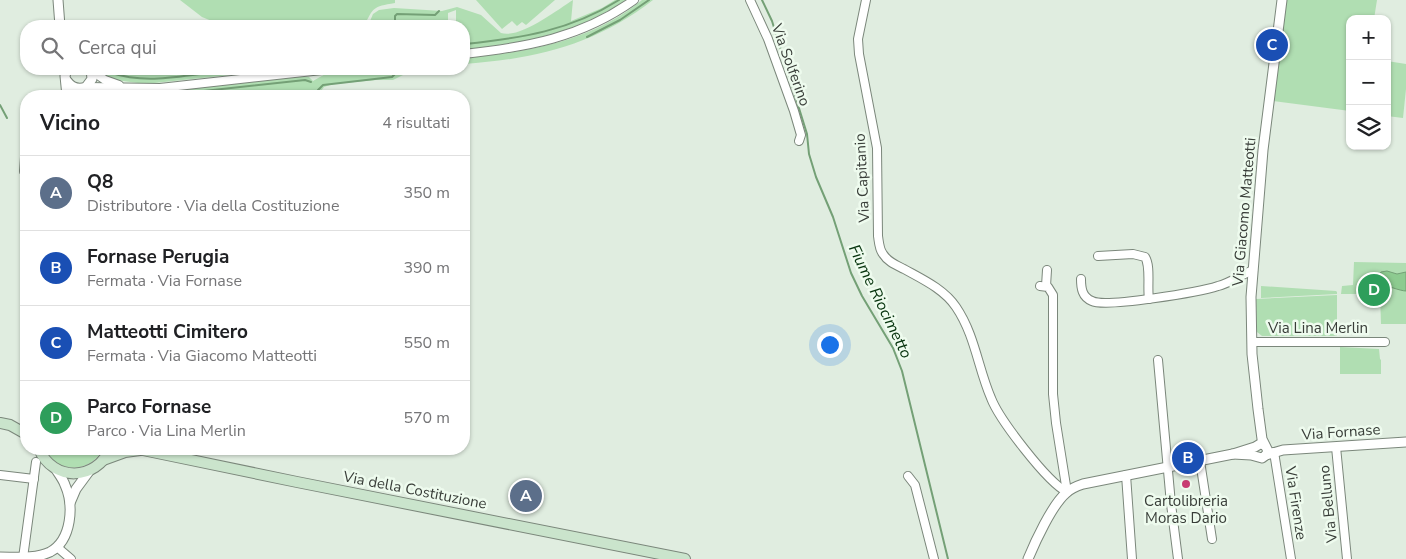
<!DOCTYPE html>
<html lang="it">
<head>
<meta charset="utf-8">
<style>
	body { margin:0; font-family:"Nunito Sans",sans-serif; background:#f2f2f2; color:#202124 }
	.controls { position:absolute; right:15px; top:15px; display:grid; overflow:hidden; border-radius:10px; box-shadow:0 1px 4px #0004 }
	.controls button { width:45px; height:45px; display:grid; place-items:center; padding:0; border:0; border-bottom:1px solid #e0e0e0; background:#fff; color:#202124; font:25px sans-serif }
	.you { position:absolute; left:829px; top:344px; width:18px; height:18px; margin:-12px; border:4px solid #fff; border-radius:50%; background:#1a73e8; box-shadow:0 0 0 8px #1a73e833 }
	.badge { display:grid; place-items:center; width:32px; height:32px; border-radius:50%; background:#c83d72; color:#fff; font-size:16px; font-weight:700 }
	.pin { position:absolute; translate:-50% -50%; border:2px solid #fff; box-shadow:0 1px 5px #0006 }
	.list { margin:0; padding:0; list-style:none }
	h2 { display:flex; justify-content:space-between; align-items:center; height:65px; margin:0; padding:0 20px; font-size:21px }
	h2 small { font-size:16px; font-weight:400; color:#757577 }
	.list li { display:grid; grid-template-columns:32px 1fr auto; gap:15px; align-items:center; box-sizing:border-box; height:75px; padding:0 20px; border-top:1px solid #e0e0e0 }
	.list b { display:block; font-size:19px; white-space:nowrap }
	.list p { margin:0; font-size:16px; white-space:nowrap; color:#757577 }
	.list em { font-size:16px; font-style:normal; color:#757577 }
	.icon { flex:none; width:28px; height:28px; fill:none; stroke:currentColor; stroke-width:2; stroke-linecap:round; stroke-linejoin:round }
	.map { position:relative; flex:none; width:1406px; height:559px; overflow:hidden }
	.search { position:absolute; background:#fff; box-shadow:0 1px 4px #0004; left:20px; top:20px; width:450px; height:55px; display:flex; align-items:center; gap:12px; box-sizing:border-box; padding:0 18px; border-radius:20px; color:#757577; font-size:19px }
	.panel { position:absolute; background:#fff; box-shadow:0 1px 4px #0004; left:20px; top:90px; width:450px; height:365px; border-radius:20px }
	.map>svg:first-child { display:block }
	.green { fill:#b0deb2 }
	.water { fill:#8dcb90; stroke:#74a076 }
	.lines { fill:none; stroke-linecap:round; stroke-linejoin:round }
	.stream { stroke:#74a076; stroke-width:2 }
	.minor-casing { stroke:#7b877b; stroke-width:10 }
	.tertiary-casing { stroke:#7b877b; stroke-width:11 }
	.secondary-casing { stroke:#7b877b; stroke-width:12 }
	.minor { stroke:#fff; stroke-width:8 }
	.tertiary { stroke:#fff; stroke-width:9 }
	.secondary { stroke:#cae4cc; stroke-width:10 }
	.poi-dot { fill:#c83d72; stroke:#eefbee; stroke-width:2 }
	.labels { text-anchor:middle; stroke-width:5; stroke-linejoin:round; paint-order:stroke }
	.street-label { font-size:15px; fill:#383d38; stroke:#eefbee }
	.poi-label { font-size:15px; fill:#383d38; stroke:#eefbee }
	.water-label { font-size:16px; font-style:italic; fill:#06330d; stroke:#eefbee }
</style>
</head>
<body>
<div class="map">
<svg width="1406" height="559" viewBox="0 0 1406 559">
	<rect width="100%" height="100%" fill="#e0ede0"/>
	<!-- green -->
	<g class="green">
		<path d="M180,0H395V3C372,7 374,7 364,26H224L202,17Z"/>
		<path d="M476,0H555L526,25L522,22L517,26L512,21L502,29Z"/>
		<path d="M573,0L571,21L602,8L615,0H626C576,33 528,42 469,49H464V26H456V10L448,13V26H368L373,14L379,10L394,8L442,11L457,7L481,15L501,33C520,39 557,10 573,0Z"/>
		<path d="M642,0H653C595,45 536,59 464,64V58C527,52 591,42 642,0Z"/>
		<path d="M1286,0H1377L1374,19H1350V111L1273,101Z"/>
		<path d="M1387,61L1406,64V89L1403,118L1387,116Z"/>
		<path d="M96,69H288L145,84L116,80L105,76Z"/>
		<path d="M370,69H428L405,74L393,80H376L333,84L324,87L321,91V96H77L91,91L158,92L302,76L309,77L313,81L327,73Z"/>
		<path d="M1354,262L1406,263V324H1381L1380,294H1341L1342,286L1353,285Z"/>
		<path d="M1261,286L1336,291L1337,292V294L1261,298Z"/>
		<path d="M1337,295V336H1262L1257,332L1256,299Z"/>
		<path d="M1340,347L1379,349L1380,359L1381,360V374H1340Z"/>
		<path d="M45,449H103C91,473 56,475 45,449Z"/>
	</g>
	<!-- water -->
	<path class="water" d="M1387,271L1397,274L1406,272V291C1401,291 1383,285 1379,282L1378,277L1381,272Z"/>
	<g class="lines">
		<!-- stream -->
		<g class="stream">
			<path d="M762,0L772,21L807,134L809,154L816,177L833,217L851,273L862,296L893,348L902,371L948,559"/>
			<path d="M395,26V16L397,14L435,15L439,11"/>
			<path d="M587,37L620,20L649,0"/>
			<path d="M465,44C521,38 570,31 619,0"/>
			<path d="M106,69L109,71"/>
			<path d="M112,73C149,86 198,73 236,69"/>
			<path d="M105,94L122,96"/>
			<path d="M84,96L100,94"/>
			<path d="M158,96L305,80L311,82"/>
			<path d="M318,96V90L323,85L392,77L397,72"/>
			<path d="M0,105L7,118"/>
		</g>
		<defs>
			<g id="minor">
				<path d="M750,0L768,39L794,111L801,135L799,141"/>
				<path d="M866,0L858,39L859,54L877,148L878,236C879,242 879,249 883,254C888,262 896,265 904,269C922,279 944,289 956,307C975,335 978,368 991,398C999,419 1047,482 1067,492"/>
				<path d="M464,54C527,47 581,38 634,0"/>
				<path d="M92,71L105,80L119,85"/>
				<path d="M86,87L160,88L331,69"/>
				<path d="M26,143L24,171L26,172"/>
				<path d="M1098,256L1133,254L1145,257C1151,266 1147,287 1149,299"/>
				<path d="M1081,279C1081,288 1082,297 1092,301C1105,308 1200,292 1218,286C1230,283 1241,275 1253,270"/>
				<path d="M1040,286L1048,287L1053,295V394L1056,423L1067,492"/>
				<path d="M1046,286L1047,270"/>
				<path d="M1252,342H1385"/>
				<path d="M1158,360L1171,504L1178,559"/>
				<path d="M1336,447L1347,559"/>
				<path d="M1274,452L1291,559"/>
				<path d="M1200,461L1212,539"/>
				<path d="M0,475L34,479"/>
				<path d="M1126,475L1132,559"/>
				<path d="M908,476L915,485L934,559"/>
				<path d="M57,547L71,559"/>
				<path d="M23,558L36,462"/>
			</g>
			<g id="tertiary">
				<path d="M58,0L60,26"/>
				<path d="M67,69L65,76L67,96"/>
				<path d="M67,81C72,88 78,90 86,87L92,79L91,69"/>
				<path d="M1233,454L1251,455L1262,458L1266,455L1268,451L1262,439L1258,409L1252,354L1251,297L1263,150L1282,0"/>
				<path d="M1266,455L1283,450L1406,442"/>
				<path d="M70,503L76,489L90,470"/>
				<path d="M0,557C17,557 35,559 50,552C72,540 74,505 65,485C63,479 58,473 55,468"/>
				<path d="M1028,559C1035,542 1052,505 1066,493C1071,488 1077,486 1083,484L1233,454L1255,447L1260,444L1264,445"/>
			</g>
			<g id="secondary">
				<path d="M0,423L10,425L26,434"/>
				<path d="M39,449C53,482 96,481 110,449"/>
				<path d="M138,449L297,482L685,559"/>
				<path d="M103,460L125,452L140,450"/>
			</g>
		</defs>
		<!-- minor casing -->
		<use href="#minor" class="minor-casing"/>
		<!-- tertiary casing -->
		<use href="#tertiary" class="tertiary-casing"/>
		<!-- secondary casing -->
		<use href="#secondary" class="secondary-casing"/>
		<!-- minor -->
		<use href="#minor" class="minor"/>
		<!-- tertiary -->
		<use href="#tertiary" class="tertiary"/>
		<!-- secondary -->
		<use href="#secondary" class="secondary"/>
	</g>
	<!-- markers -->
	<circle class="poi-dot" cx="1186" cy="484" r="5"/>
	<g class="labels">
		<!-- street labels -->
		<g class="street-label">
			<text transform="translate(791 65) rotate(70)" y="5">Via Solferino</text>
			<text transform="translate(862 178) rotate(-93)" y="5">Via Capitanio</text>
			<text transform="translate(1244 212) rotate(-85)" y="5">Via Giacomo Matteotti</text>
			<text x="1318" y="333">Via Lina Merlin</text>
			<text transform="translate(1341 432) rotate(-4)" y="5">Via Fornase</text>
			<text transform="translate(415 490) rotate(11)" y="5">Via della Costituzione</text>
			<text transform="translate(1296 503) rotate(81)" y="5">Via Firenze</text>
			<text transform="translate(1328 504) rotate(-96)" y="5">Via Belluno</text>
		</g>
		<!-- poi labels -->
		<g class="poi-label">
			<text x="1186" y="506">Cartolibreria<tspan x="1186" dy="17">Moras Dario</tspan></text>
		</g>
		<!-- water labels -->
		<g class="water-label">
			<text transform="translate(881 301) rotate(64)" y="6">Fiume Riocimetto</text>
		</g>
	</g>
</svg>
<div class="controls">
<button>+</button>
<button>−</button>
<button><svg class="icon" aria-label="layers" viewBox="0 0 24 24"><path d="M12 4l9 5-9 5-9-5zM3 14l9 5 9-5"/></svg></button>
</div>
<div class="you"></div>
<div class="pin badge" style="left:526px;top:496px;background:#5c6f8a">A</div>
<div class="pin badge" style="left:1188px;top:458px;background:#1a4fb4">B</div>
<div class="pin badge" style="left:1272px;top:45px;background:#1a4fb4">C</div>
<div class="pin badge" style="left:1374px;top:290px;background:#2e9e5b">D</div>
<div class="search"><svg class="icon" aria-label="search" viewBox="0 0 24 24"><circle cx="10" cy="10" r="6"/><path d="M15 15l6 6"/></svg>Cerca qui</div>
<section class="panel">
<h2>Vicino<small>4 risultati</small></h2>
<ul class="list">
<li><span class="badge" style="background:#5c6f8a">A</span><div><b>Q8</b><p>Distributore · Via della Costituzione</p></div><em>350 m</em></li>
<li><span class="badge" style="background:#1a4fb4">B</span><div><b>Fornase Perugia</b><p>Fermata · Via Fornase</p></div><em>390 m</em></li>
<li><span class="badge" style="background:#1a4fb4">C</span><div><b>Matteotti Cimitero</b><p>Fermata · Via Giacomo Matteotti</p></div><em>550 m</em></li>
<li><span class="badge" style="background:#2e9e5b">D</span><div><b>Parco Fornase</b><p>Parco · Via Lina Merlin</p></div><em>570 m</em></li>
</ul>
</section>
</div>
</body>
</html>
